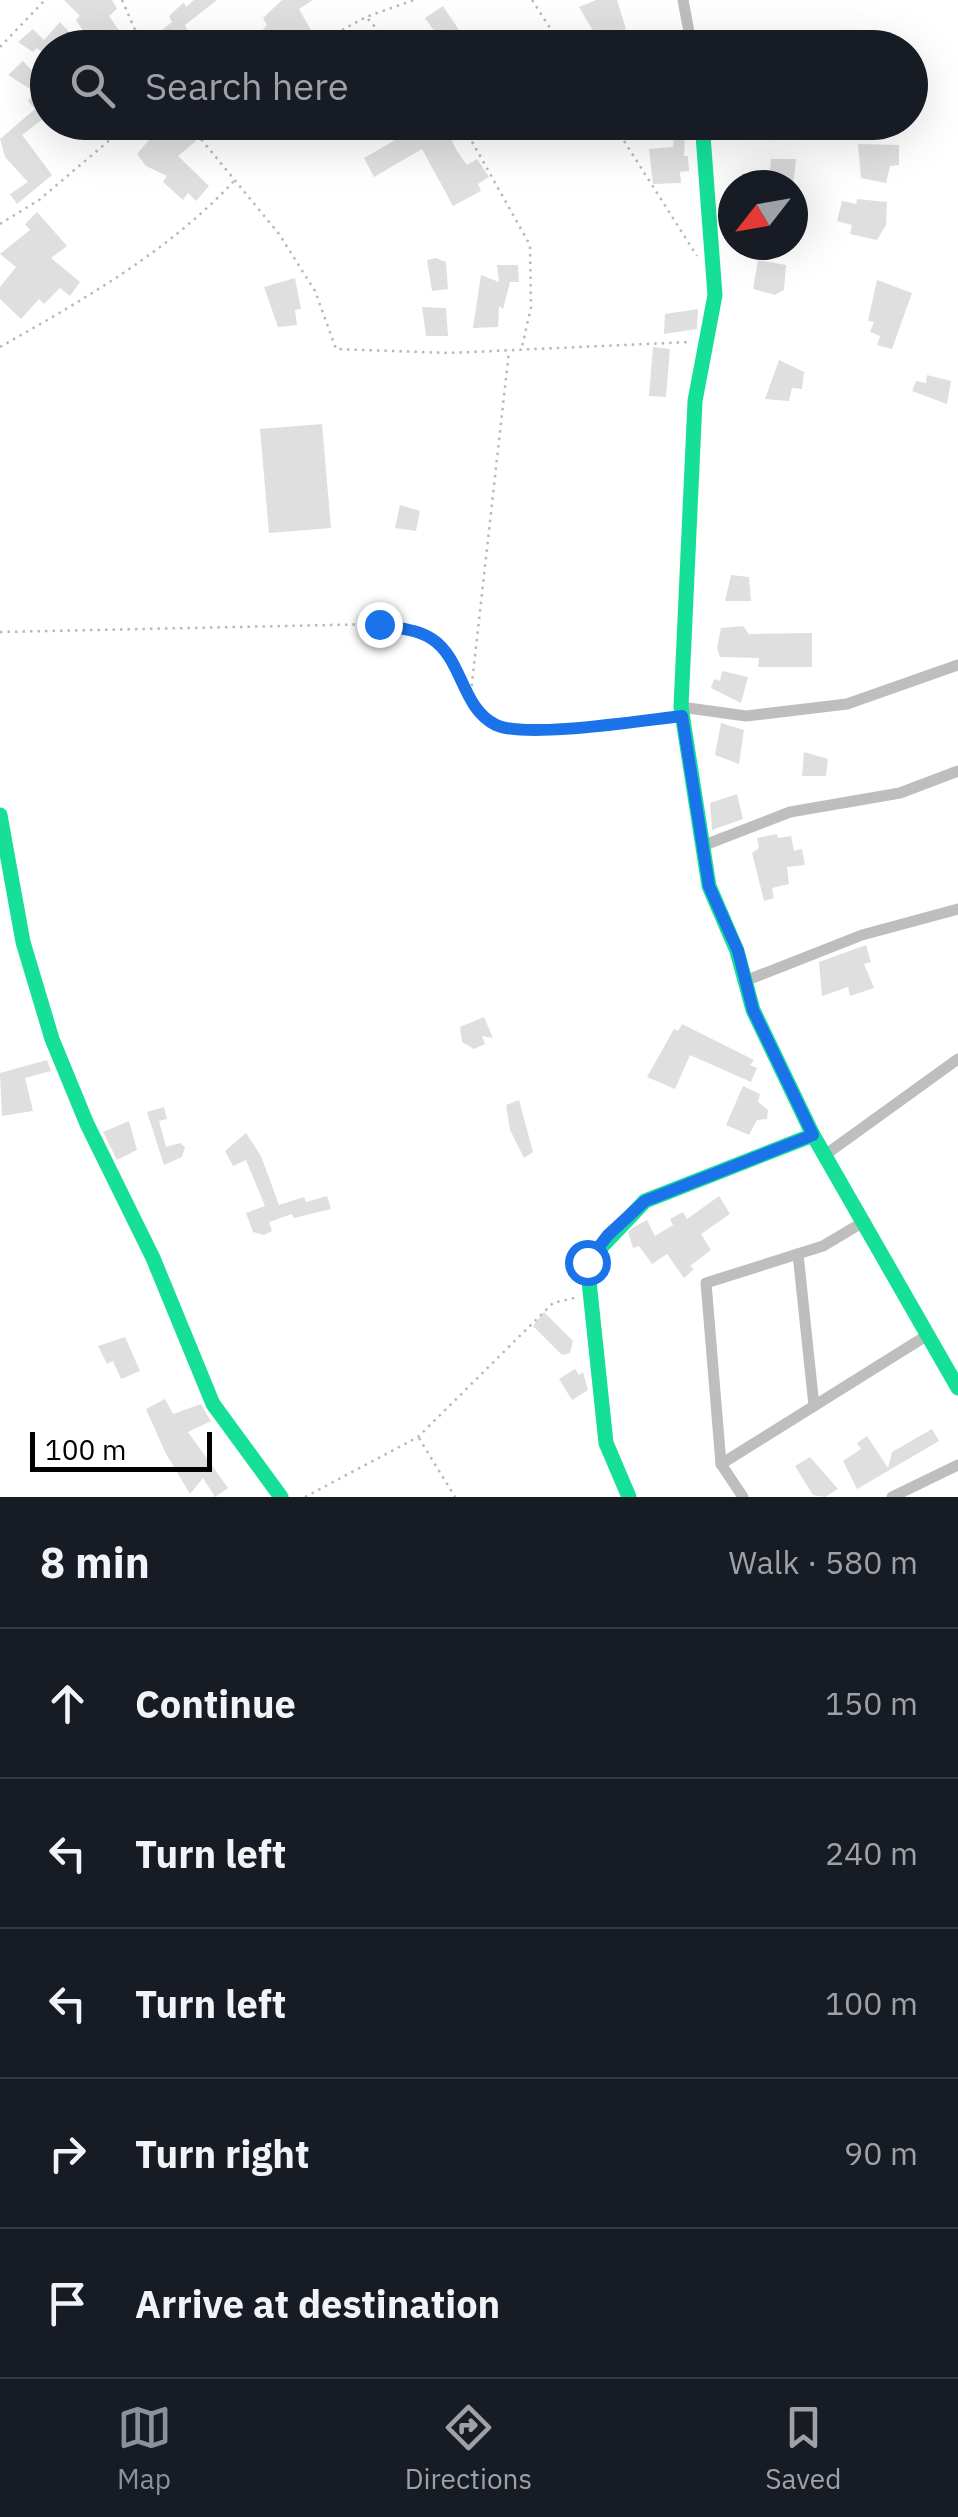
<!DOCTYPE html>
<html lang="en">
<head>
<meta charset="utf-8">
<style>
	body { margin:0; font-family:"IBM Plex Sans",sans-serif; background:#20242c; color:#f1f3f6 }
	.compass { position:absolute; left:718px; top:170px; width:90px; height:90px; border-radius:50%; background:#171b24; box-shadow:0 10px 40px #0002; rotate:239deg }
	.scale { position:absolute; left:30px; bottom:25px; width:182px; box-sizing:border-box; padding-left:10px; border:5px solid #000; border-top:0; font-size:28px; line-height:35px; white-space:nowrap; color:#000; -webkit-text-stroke:8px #fff; paint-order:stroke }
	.stop { position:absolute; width:30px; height:30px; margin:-22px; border:8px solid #1a73e8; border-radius:50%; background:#fff }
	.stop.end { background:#1a73e8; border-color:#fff; box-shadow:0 2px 10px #0008 }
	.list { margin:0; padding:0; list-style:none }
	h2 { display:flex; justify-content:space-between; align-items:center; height:130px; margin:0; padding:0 40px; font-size:42px }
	h2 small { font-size:32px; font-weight:400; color:#9ea1a6 }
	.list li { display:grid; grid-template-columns:65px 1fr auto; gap:30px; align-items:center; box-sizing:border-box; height:150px; padding:0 40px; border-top:2px solid #363941 }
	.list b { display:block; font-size:38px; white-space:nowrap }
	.list em { font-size:32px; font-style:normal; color:#9ea1a6 }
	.icon { flex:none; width:55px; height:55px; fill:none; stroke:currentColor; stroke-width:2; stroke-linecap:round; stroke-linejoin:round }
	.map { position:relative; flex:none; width:958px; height:1497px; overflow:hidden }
	.search { position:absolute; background:#171b24; box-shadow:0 10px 40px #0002; left:30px; right:30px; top:30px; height:110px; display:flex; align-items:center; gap:25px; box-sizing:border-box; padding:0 35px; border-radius:55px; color:#9ea1a6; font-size:38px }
	.sheet { height:880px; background:#171b24 }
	nav { display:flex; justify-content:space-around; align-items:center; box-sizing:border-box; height:140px; border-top:2px solid #363941; background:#171b24; font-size:28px; color:#9ea1a6 }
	nav a { display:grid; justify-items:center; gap:5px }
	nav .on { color:#8c9099 }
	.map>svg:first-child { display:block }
	.building { fill:#dfdfdf }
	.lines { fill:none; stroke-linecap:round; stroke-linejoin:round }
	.path { stroke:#b9b9b9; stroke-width:2.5; stroke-dasharray:2.5 5; stroke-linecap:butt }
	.street { stroke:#bebebe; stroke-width:11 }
	.fast { stroke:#16e098; stroke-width:15 }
	.route { stroke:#1a73e8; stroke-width:12 }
</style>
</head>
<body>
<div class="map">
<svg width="958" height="1497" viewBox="0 0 958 1497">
	<rect width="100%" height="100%" fill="#fff"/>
	<!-- building -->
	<g class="building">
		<path d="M64,0H112L117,9L109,16L120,32L117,35L121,42L115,48H94L76,20L80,16Z"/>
		<path d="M194,0H217L185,25L189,33L180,42L172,48H159L153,37L172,22L169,16L184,2L186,7Z"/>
		<path d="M282,0H313L299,9L312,32L302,30L282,48H246L267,25L263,18Z"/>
		<path d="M596,0H617L626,29L619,31L623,41L617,48H603L579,7Z"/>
		<path d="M443,6L459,30L443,43L425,18Z"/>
		<path d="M60,22L69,32L61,40L68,48H48V58L37,48L33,52L18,42L33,29L44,40Z"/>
		<path d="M23,61L48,88V115L22,135L52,175L17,204L10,194L28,182L5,157L0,139L35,109L28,101L35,92L8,75Z"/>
		<path d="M153,122H179L196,141L178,156L209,186L196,201L188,193L183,200L163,182L167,176L146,166L137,154L154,134L149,130Z"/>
		<path d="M404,122H451L455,128L448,133L457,151L467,165L477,159L489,177L478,184L481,191L453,206L422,149L374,177L364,158L411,131Z"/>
		<path d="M674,132L685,133L684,156H688L689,171L680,172L681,183L653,184L649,149L673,147Z"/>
		<path d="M858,144L899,145V165L890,166L886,183L861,178Z"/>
		<path d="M771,159H796L793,185H769Z"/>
		<path d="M857,199L887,202L886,225L877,240L850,234L852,225L837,221L842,201L856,204Z"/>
		<path d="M37,212L67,246L51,258L80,282L70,296L60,288L44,304L39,299L21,319L0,299V287L16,267L0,254L30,230L25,224Z"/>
		<path d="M436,258L446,262L448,289L432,291L427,260Z"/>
		<path d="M758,260L786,265L784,290L775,295L753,289Z"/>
		<path d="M497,265H518L519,282H510L503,309L499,306L498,327L473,328L481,275L499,282Z"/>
		<path d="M295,278L301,309L295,310L297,325L278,327L264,287Z"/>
		<path d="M877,280L912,293L892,349L877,345L880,336L870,332L874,322L868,321Z"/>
		<path d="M422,307L446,308L448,336H426Z"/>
		<path d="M698,309L697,329L664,334L665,314Z"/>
		<path d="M653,347L670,349L666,397L649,396Z"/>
		<path d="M779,360L804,372L802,389L792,388L789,401L765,399Z"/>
		<path d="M927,375L951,381L947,404L912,391L916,381L926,383Z"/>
		<path d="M322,424L331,528L269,533L260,429Z"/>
		<path d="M400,505L420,511L416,531L395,528Z"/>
		<path d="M731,575L749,577L751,601H725Z"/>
		<path d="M743,626L749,634L812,633V667H758L759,658L720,657L717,648L721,628Z"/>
		<path d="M722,671L748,677L741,703L711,688L714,679L720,681Z"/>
		<path d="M721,723L744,730L739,764L715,755Z"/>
		<path d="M804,752L828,759L826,776H802Z"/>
		<path d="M737,794L743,819L712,830L710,803Z"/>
		<path d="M777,834L778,838L791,836L794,851L802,849L805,865L787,867L789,884L772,888L774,898L764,901L752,853L759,848L757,838Z"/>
		<path d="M866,945L871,962L864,964L874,988L850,996L848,987L822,996L819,962Z"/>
		<path d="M484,1017L493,1038L482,1036L485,1044L474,1049L462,1042L460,1027Z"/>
		<path d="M682,1024L754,1060L750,1065L757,1068L751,1082L690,1055L675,1089L647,1077L674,1029L678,1031Z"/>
		<path d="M47,1060L51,1071L25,1078L33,1111L2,1116L0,1073Z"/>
		<path d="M743,1086L760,1094L758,1102L768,1110L767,1119L757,1120L749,1135L726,1125Z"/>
		<path d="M519,1100L533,1152L524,1158L510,1130L506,1105Z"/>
		<path d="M164,1107L167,1119L159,1121L166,1147L180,1143L185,1147L182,1157L164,1165L147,1112Z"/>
		<path d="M129,1121L137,1150L117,1160L103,1132Z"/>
		<path d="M246,1133L261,1156L279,1205L304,1197L306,1202L327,1196L331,1209L294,1218L292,1214L269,1222L272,1231L264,1235L253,1232L246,1213L265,1206L246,1160L233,1166L225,1151Z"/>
		<path d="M719,1196L730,1214L701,1234L711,1250L690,1266L694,1269L684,1278L667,1254L652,1264L639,1246L633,1248L628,1232L634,1227L647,1220L655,1236L673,1225L670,1219L683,1212L687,1219Z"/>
		<path d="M544,1312L573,1341L570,1353L562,1355L533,1326Z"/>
		<path d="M125,1337L140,1371L121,1379L113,1361L107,1364L98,1346Z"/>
		<path d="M575,1369L579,1375L583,1372L588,1390L572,1400L559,1379Z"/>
		<path d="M165,1399L173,1414L201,1404L209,1418L211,1421L188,1432L228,1488L215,1497L203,1478L190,1494L165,1452L146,1409Z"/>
		<path d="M932,1429L939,1441L857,1489L843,1461L861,1449L857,1443L867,1436L888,1468L892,1452Z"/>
		<path d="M810,1457L838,1489L825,1497L813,1495L795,1466Z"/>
	</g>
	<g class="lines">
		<!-- path -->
		<g class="path">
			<path d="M122,0L143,48"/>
			<path d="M532,0L563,48"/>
			<path d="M368,19L394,48"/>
			<path d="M0,47L45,0"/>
			<path d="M309,48L366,17L414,0"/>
			<path d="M187,122L279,234L315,291L336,349L449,353L690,342"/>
			<path d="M461,122L530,245L531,307L522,347"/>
			<path d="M612,122L697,256"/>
			<path d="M0,224L39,200L131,122"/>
			<path d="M0,347C83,300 169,251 234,181"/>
			<path d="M0,632L379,624C396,628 417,629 431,639C462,659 461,706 494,725C520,739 637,721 670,717"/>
			<path d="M470,701L509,351"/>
			<path d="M419,1438L455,1497"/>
			<path d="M305,1497L418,1437L553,1303L578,1297"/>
		</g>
		<!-- street -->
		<g class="street">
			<path d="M683,0L692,48"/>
			<path d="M681,707L746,716L847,704L958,665"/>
			<path d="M702,846L790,812L900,793L958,771"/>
			<path d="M745,981L862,935L958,909"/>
			<path d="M825,1155L958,1059"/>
			<path d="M798,1254L814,1406"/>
			<path d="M721,1464L926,1336"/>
			<path d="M743,1497L721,1464L706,1283L823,1246L865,1221"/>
			<path d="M892,1497L958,1465"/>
		</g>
		<!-- fast -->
		<g class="fast">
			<path d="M702,122L715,295L695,401L681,707L709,886L737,951L753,1010L813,1135L958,1388"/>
			<path d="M0,815L23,942L52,1039L87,1124L153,1258L213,1404L281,1497"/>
			<path d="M629,1497L606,1443L587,1262L645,1201L813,1135"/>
		</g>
	</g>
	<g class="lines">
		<!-- route -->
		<path class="route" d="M379,624C396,628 417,629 432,639C463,659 461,708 496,725C526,739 644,720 682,716L709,886L738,951L753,1010L813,1135L645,1201L608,1235L587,1262"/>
	</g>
</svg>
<svg class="compass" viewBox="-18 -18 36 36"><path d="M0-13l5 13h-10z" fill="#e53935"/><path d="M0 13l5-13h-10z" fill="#9ea1a6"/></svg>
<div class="scale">100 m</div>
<div class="stop" style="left:587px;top:1262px"></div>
<div class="stop end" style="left:379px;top:624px"></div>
<div class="search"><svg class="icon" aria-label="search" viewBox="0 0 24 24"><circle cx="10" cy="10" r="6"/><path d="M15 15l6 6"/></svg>Search here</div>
</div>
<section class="sheet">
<h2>8 min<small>Walk · 580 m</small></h2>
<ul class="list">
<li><svg class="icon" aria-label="ahead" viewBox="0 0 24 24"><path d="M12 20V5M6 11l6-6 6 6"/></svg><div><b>Continue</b></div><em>150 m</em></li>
<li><svg class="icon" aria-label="left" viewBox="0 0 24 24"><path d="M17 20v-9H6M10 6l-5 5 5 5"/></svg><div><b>Turn left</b></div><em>240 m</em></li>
<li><svg class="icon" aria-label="left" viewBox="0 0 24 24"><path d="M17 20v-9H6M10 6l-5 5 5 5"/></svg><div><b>Turn left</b></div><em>100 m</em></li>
<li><svg class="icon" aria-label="right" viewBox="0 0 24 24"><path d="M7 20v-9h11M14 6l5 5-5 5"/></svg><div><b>Turn right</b></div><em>90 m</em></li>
<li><svg class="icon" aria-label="arrive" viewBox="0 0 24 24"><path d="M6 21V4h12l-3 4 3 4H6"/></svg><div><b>Arrive at destination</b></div></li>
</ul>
</section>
<nav>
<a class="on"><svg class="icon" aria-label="map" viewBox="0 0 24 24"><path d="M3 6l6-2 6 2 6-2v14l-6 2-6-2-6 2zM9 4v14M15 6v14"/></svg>Map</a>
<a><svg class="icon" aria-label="directions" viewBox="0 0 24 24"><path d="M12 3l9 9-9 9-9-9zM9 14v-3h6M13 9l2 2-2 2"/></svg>Directions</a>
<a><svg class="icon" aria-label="saved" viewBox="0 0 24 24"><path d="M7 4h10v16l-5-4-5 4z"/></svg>Saved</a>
</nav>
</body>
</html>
